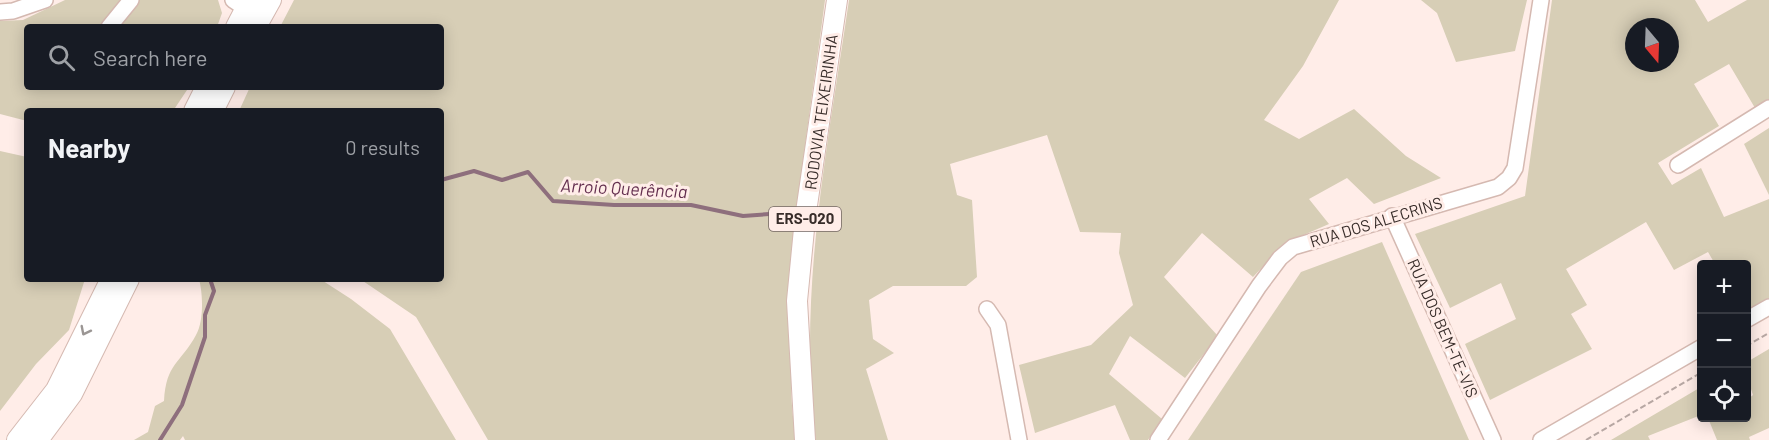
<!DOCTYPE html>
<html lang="en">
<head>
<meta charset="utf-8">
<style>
	body { margin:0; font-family:Barlow,sans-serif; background:#242831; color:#f1f3f6 }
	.controls { position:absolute; right:18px; bottom:18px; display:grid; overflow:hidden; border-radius:6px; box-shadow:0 3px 15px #0003 }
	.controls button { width:54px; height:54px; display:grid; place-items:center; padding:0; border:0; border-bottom:2px solid #363941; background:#171b24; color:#f1f3f6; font:30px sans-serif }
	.compass { position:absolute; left:1625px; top:18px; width:54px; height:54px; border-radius:50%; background:#171b24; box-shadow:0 3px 15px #0003; rotate:161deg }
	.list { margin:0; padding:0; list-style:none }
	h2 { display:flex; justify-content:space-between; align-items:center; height:78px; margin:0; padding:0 24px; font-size:26px }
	h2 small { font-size:20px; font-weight:400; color:#9ea1a6 }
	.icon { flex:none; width:33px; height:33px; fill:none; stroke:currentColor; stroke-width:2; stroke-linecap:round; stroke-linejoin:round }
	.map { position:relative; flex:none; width:1769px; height:440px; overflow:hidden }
	.search { position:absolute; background:#171b24; box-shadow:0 3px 15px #0003; left:24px; top:24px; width:420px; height:66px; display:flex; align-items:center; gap:15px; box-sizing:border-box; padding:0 21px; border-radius:6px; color:#9ea1a6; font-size:22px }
	.panel { position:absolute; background:#171b24; box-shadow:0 3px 15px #0003; left:24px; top:108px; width:420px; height:174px; border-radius:6px }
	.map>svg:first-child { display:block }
	.green { fill:#d7ceb6; fill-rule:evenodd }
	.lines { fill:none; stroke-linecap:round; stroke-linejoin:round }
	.stream { stroke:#8e6f7d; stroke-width:4 }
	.minor-casing { stroke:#d5b9b1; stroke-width:18 }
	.major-casing { stroke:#d5b9b1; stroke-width:22 }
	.path { stroke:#b7a7a3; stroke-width:2; stroke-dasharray:6 3; stroke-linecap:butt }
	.minor { stroke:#fff; stroke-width:15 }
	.major { stroke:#fff; stroke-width:20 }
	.oneway { stroke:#9b9694 }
	.labels { text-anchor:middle; stroke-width:6; stroke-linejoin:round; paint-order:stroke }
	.shield { fill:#ffede8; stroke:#736662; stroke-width:1.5 }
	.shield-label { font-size:15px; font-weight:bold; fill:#372c29 }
	.street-label { font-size:16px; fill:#372c29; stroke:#ffede8 }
	.water-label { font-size:18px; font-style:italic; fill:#642f4f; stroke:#ffede8 }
</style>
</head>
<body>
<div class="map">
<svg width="1769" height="440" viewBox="0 0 1769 440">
	<rect width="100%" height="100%" fill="#ffede8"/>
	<!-- green -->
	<g class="green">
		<path d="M65,0H218L222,13L217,27H27V87H189L173,111H27V121L0,114V21L23,20Z"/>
		<path d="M294,0H825C810,116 789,232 791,349C791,379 790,411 797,440H488L416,317L360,279H441V111H239L250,87H441V27H280Z"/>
		<path d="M849,0H1339L1303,66L1264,120L1299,139L1354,109L1406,156L1441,178L1374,204L1347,178L1309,199L1329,224L1285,243L1253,277L1202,233L1164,277L1218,336L1185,378L1130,336L1109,374L1162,419L1148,440H1130L1115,405L1035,433L1019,365L1091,345L1133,305L1119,253L1121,233L1080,232L1047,135L950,164L957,195L972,200L977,277L966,286H893L869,300L873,339L894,353L866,369L888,440H816C809,413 811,382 810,354C809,235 832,117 849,0Z"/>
		<path d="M1421,0H1527L1515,51L1456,62L1437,13Z"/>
		<path d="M1552,0H1695L1708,22L1747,0H1769V99L1755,108L1729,64L1694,84L1719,126L1658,163L1672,185L1701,168L1724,217L1769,199V298L1747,311L1746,264H1715L1708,252L1674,270L1646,222L1566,269L1587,305L1571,314L1592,349L1490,400L1465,344L1516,319L1501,283L1450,308L1415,234L1525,196ZM1634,27H1670V63H1634Z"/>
		<path d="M1769,128V195L1744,144Z"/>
		<path d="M0,151L27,157V279H85L69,330L36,364L0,411Z"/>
		<path d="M1382,242L1469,440H1188L1301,272Z"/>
		<path d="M199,279H320L351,299L390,329L456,440H185L183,436L180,440H134L148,432L155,406L164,401C166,363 181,363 196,335C204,321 203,294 199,279Z"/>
		<path d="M1769,349V428L1749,437L1750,440H1717L1708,418H1746L1747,400L1753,395L1747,377V362Z"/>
		<path d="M1701,387V415L1648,436L1650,440H1611Z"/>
	</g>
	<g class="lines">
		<!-- stream -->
		<g class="stream">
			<path d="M441,180L474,171L502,180L528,172L553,201L614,205H691L743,216L784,213"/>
			<path d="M160,440L182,405L205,337V315L214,291L210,279"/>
		</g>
		<defs>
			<g id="minor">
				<path d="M233,0L245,8"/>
				<path d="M0,12L13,11L45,0"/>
				<path d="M109,27L131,0"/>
				<path d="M1678,165L1769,108"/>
				<path d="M1392,216L1493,440"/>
				<path d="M987,309L998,325L1019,440"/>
				<path d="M1746,320L1769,307"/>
				<path d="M1158,440L1259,286L1280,258L1293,247L1498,187L1509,178L1515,168L1541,0"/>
				<path d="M1541,440L1702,347"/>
			</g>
			<g id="major">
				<path d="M236,27L250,0"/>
				<path d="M256,27L271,0"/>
				<path d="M194,111L206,87"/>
				<path d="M213,111L225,87"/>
				<path d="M17,440L56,390L111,279"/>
				<path d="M38,440L72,394L129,279"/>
				<path d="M805,440L797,301L805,219L837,0"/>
			</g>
		</defs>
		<!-- minor casing -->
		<use href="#minor" class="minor-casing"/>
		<!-- major casing -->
		<use href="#major" class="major-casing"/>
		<!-- path -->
		<g class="path">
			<path d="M1746,346L1769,333"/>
			<path d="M1586,440L1702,372"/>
		</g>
		<!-- minor -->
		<use href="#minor" class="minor"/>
		<!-- major -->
		<use href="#major" class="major"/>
	</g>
	<!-- one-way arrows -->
	<defs><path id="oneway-chevron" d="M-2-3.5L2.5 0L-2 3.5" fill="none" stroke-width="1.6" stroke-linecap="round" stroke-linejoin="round" transform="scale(1.5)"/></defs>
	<use class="oneway" href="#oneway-chevron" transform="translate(85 331) rotate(117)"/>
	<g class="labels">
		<!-- shield labels -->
		<rect class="shield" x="769" y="207" width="72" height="24" rx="4.5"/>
		<g class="shield-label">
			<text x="805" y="224">ERS-020</text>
		</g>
		<!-- street labels -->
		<g class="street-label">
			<text transform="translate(821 112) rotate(-82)" y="6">RODOVIA TEIXEIRINHA</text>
			<text transform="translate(1376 222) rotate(-17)" y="6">RUA DOS ALECRINS</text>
			<text transform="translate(1443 328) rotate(66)" y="6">RUA DOS BEM-TE-VIS</text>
		</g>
		<!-- water labels -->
		<g class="water-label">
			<text transform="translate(624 189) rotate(3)" y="6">Arroio Querência</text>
		</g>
	</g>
</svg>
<div class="controls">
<button>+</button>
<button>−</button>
<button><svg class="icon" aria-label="locate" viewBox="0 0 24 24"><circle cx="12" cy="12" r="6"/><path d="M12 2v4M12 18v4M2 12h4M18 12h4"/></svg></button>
</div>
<svg class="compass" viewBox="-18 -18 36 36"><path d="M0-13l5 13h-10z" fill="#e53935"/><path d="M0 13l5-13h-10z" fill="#9ea1a6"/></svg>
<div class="search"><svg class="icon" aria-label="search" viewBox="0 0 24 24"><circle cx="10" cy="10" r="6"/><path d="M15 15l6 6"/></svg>Search here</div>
<section class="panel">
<h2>Nearby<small>0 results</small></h2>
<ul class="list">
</ul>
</section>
</div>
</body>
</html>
